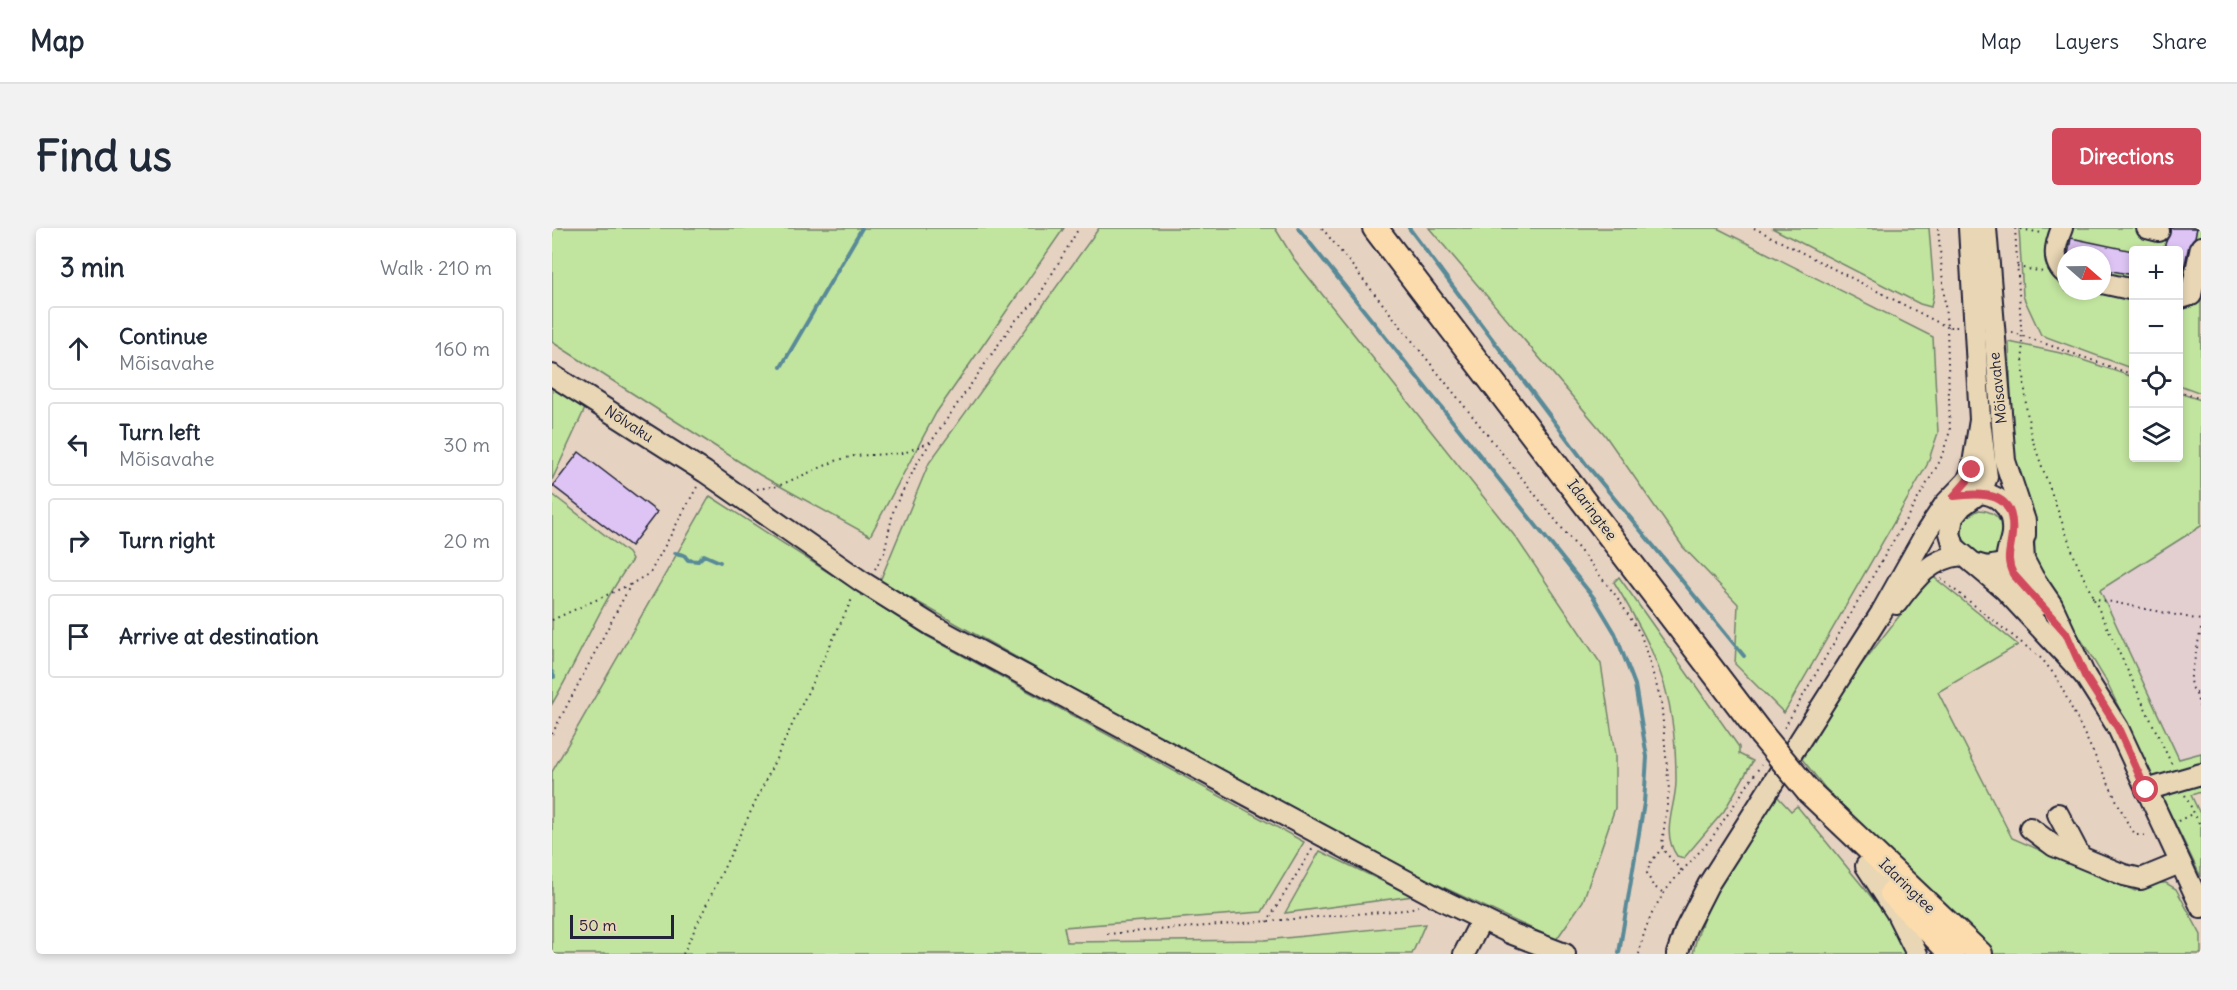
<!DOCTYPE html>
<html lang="en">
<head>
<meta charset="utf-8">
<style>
	body { margin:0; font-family:Delius,sans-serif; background:#f2f2f3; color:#1f2937 }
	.controls { position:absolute; right:18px; top:18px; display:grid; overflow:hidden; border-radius:6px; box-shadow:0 3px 9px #0003 }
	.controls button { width:54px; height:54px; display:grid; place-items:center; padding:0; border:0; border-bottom:2px solid #e0e1e3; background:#fff; color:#1f2937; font:30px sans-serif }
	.compass { position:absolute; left:1505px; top:18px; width:54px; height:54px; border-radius:50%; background:#fff; box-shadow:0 3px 9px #0003; rotate:110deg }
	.scale { position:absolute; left:18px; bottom:15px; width:104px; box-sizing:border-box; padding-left:6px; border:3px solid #22223b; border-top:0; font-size:16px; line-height:21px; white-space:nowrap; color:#22223b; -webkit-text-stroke:4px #e8d6b4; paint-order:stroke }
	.stop { position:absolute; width:18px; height:18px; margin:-14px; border:4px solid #d1495b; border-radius:50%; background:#fff }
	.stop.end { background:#d1495b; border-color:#fff; box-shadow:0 2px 6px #0008 }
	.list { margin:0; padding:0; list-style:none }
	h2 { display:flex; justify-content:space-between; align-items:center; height:78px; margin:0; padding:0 24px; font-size:26px }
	h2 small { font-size:20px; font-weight:400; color:#747a83 }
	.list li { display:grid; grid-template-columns:39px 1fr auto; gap:18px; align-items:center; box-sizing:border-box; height:84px; margin:0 12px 12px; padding:0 12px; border:2px solid #e0e1e3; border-radius:6px }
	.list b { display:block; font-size:22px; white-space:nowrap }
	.list p { margin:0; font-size:20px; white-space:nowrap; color:#747a83 }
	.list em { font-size:20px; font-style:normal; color:#747a83 }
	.icon { flex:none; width:33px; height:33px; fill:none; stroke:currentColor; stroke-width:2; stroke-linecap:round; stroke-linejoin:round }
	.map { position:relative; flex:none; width:1649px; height:726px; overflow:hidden; border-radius:6px }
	header { display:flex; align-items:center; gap:36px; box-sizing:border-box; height:84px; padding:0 30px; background:#fff; border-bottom:2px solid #e0e1e3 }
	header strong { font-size:28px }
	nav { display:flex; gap:33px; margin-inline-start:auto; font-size:21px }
	.intro { display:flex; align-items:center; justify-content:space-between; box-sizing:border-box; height:144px; padding:0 36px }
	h1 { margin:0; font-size:42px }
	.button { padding:15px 27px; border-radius:6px; background:#d1495b; color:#fff; font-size:21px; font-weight:700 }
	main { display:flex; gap:36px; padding:0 36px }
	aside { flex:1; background:#fff; border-radius:6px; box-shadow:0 3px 9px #0003 }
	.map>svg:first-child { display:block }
	.built { fill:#e3ced0 }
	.green { fill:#c1e49e; stroke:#72836c; stroke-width:1.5; fill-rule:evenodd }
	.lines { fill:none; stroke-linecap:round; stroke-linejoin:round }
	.stream { stroke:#598a98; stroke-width:4 }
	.building { fill:#ddc4f4; stroke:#22223b; stroke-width:1.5 }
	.minor-casing { stroke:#22223b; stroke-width:24 }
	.major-casing { stroke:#22223b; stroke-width:28 }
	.path { stroke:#22223b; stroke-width:2; stroke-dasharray:1.5 4.5; stroke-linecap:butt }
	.minor { stroke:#e8d6b4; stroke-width:20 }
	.major { stroke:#fcdcac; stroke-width:24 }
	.major-bridge-casing { stroke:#22223b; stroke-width:28; stroke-linecap:butt }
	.major-bridge { stroke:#fcdcac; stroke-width:24 }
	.route { stroke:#d1495b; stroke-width:8 }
	.labels { text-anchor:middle; stroke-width:5; stroke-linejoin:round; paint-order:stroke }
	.street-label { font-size:15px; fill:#22223b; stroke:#e8d6b4 }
</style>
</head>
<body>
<header>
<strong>Map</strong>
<nav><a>Map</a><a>Layers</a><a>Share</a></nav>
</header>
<div class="intro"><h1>Find us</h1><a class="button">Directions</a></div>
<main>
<aside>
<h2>3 min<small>Walk · 210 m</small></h2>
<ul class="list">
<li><svg class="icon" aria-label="ahead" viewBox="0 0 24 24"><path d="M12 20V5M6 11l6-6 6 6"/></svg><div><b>Continue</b><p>Mõisavahe</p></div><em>160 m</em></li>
<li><svg class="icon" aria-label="left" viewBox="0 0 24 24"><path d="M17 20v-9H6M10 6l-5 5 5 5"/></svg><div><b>Turn left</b><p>Mõisavahe</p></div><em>30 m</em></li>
<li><svg class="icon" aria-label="right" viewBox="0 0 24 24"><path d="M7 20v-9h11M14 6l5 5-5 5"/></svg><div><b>Turn right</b></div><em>20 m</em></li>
<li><svg class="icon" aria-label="arrive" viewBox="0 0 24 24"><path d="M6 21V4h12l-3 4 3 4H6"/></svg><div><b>Arrive at destination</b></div></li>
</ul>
</aside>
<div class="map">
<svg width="1649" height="726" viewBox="0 0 1649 726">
	<rect width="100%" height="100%" fill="#e6d2c1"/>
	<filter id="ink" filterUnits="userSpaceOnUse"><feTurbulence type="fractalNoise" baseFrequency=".0167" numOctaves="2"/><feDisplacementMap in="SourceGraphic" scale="12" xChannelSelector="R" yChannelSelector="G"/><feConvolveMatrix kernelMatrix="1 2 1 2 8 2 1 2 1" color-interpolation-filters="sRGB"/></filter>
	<g filter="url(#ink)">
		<!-- built -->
		<path class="built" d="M1649,298V525L1627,531L1548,362Z"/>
		<!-- green -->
		<g class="green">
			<path d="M0,0H512L384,185L318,308L208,247L0,114Z"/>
			<path d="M547,0H723L742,31L965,311L1049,436L1063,527V580L1031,673L1004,712L793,613L328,353L377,235Z"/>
			<path d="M877,0H1165L1381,109L1386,205L1375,237L1232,485L1183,436L1186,376L1131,319L1053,207Z"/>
			<path d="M1220,0H1377L1382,63L1379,79L1368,76Z"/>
			<path d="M1467,0H1649V165L1627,157L1626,22H1582L1581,141L1489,107L1471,68ZM1514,27H1550V63H1514Z"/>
			<path d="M1457,114L1513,126L1581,149L1582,230H1626L1627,165L1649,172V298L1548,362L1627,531L1649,525V564L1639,567L1649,588V649L1553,451L1483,335L1482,284L1461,231Z"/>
			<path d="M0,152L36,174L0,252Z"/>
			<path d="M0,266L76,325L80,332C48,376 28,429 0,476Z"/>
			<path d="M158,268L375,408L752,614L710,684L512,699L515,714L713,712L873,696L860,726H0V544Z"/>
			<path d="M1427,282C1456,284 1451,307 1446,327H1426C1413,317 1404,306 1414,289Z"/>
			<path d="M1379,347L1466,417L1386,464L1460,610L1583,663L1601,655H1614L1624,661L1649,707V726H1440L1273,560L1250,531L1303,445Z"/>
			<path d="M1067,349L1187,519V526L1201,533L1172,583L1132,630L1125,628C1108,604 1124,579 1124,553C1124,533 1123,512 1120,493C1114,442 1088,397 1062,354Z"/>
			<path d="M1225,568L1239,583L1245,578L1335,688L1354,726H1141C1151,671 1196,614 1225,568Z"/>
			<path d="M768,623L861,668L733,685Z"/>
		</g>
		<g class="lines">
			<!-- stream -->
			<g class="stream">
				<path d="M746,0L1042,370L1063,405L1083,457L1095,529L1092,575L1067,725"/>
				<path d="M857,0L1034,236L1192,428"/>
				<path d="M229,139L310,0"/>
				<path d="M123,325L132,327L136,332L146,333L152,327L168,334"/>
				<path d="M0,444L2,449"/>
			</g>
		</g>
		<!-- building -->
		<g class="building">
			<path d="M1619,0H1645L1643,9L1637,17L1631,45L1626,44V22H1611Z"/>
			<path d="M1519,10L1581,23V47L1550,41V27H1516Z"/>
			<path d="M27,224L105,284L79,318L1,258Z"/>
		</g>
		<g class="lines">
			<defs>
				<g id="minor">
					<path d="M1417,0L1428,192L1435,249L1429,264L1410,278L1401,289L1398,305L1402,319L1452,361L1533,448"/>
					<path d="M1510,0C1503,17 1499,34 1514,46"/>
					<path d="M1595,0L1607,3"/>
					<path d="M1550,55L1582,62"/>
					<path d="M1626,71L1639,67L1649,19"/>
					<path d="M0,147L153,244L309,353L381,398L890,672L958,705L1013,726"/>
					<path d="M1418,266C1444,262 1462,278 1460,305C1459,316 1452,326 1456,337C1461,352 1477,365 1487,377"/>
					<path d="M1471,317L1472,332L1481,349L1500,377L1533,448L1566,500L1649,679"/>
					<path d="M1421,335L1435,339L1455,335L1465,328L1473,307V293L1453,233L1434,0"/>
					<path d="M1344,376C1363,351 1377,331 1409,327"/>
					<path d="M1594,562L1649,546"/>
					<path d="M1506,586L1528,628"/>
					<path d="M1478,600L1502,618L1572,647L1589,651L1628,635"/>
					<path d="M1314,638L1344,684L1365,726"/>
					<path d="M912,726L930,691"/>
					<path d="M1125,726L1134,700L1156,657L1329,385L1375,303L1393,276L1415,253L1420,242L1428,192"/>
				</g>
				<g id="major">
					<path d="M823,0L1209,506"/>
					<path d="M1257,564L1428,726"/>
					<path d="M1340,665L1400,726"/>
				</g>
			</defs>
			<!-- minor casing -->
			<use href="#minor" class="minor-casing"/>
			<!-- major casing -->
			<use href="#major" class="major-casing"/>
			<!-- path -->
			<g class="path">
				<path d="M770,0L1065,369L1089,407L1109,472L1117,562L1110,616L1112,623L1130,643C1108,666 1093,693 1087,726"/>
				<path d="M1202,0L1395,99L1398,203L1388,233L1231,502"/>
				<path d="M1386,0L1395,99H1407"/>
				<path d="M1463,0L1474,178L1479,208L1524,333L1620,537"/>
				<path d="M1463,0L1490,5"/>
				<path d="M1465,39L1492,44"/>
				<path d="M1460,104L1582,147"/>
				<path d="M1626,163L1649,171"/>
				<path d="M205,261L226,258L286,232L302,228L352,225L380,213"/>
				<path d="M323,341L332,325L342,280L368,230L462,94L484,73L527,0"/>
				<path d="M1389,351L1490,431L1505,450L1577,598L1584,607H1596"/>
				<path d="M1540,370L1649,392"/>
				<path d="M0,392L79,356"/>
				<path d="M1649,401L1638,453L1640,461L1649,467"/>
				<path d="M1644,466L1649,484"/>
				<path d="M0,506L79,356L98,345L146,257"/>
				<path d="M1633,567L1649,599"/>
				<path d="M1626,593L1642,585"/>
				<path d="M1130,643L1159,611L1209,537"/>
				<path d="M1110,664L1101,658L1095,645L1098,635L1111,619"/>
				<path d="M715,694L761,620"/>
				<path d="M555,706L854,682L866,678"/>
				<path d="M131,726L301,369"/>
			</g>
			<!-- minor -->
			<use href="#minor" class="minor"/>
			<!-- major -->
			<use href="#major" class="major"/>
			<defs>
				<path id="major-bridge" d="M1209,506L1257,564"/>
			</defs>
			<!-- major-bridge casing -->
			<use href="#major-bridge" class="major-bridge-casing"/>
			<!-- major-bridge -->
			<use href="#major-bridge" class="major-bridge"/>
		</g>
	</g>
	<g class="lines" filter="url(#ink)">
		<!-- route -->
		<path class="route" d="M1420,242L1415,253L1402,268C1433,264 1464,264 1460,306C1459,322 1453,330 1461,346L1514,405L1533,448L1566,500L1594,562"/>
	</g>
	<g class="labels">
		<!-- street labels -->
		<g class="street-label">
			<text transform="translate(1446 160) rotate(-96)" y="5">Mõisavahe</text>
			<text transform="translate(77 196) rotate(33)" y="5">Nõlvaku</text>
			<text transform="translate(1040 282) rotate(53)" y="5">Idaringtee</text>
			<text transform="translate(1355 658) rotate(44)" y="5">Idaringtee</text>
		</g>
	</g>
</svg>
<div class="controls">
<button>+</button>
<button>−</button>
<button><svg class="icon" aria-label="locate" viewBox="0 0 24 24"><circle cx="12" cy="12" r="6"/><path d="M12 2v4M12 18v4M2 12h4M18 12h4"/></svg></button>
<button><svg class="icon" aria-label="layers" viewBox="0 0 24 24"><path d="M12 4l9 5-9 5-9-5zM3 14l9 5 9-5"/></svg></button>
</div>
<svg class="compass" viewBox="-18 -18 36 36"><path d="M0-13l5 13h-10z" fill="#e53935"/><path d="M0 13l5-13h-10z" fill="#747a83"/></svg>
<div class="scale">50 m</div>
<div class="stop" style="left:1594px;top:562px"></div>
<div class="stop end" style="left:1420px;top:242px"></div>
</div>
</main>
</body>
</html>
